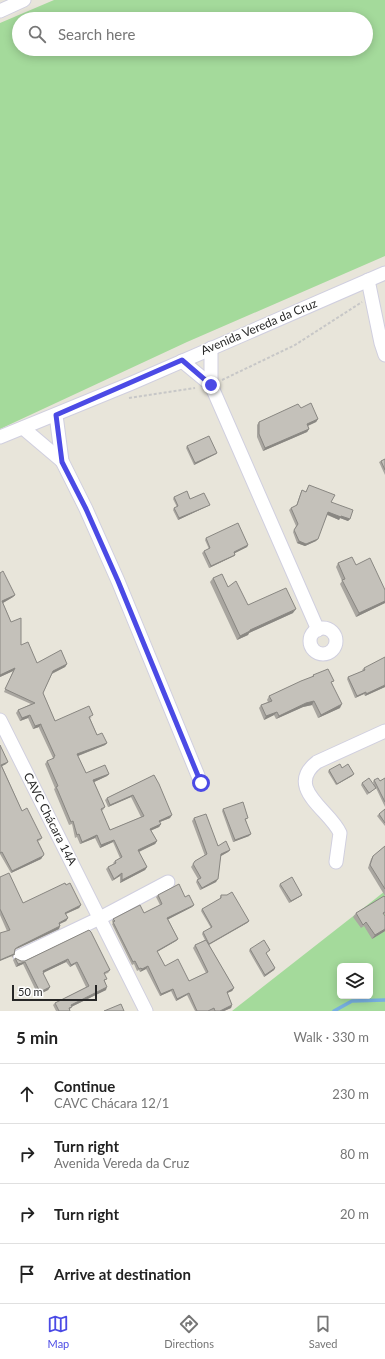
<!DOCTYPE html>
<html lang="en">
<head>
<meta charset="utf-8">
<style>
	body { margin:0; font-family:Lato,sans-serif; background:#f2f2f2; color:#222 }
	.controls { position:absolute; right:12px; bottom:12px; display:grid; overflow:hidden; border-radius:6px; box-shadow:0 2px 10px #0003 }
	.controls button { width:36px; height:36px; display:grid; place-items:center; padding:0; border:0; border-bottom:1px solid #e0e0e0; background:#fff; color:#222; font:20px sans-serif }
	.scale { position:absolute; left:12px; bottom:10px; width:85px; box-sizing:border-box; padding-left:4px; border:2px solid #272727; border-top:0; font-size:11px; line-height:14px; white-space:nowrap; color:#272727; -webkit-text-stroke:3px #fff; paint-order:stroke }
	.stop { position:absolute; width:12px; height:12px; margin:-9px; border:3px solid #4b4ae5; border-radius:50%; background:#fff }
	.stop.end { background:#4b4ae5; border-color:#fff; box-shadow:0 1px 4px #0008 }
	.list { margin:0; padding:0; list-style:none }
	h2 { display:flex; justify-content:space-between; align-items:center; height:52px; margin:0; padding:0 16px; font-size:17px }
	h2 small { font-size:13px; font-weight:400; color:#767676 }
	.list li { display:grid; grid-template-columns:26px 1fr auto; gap:12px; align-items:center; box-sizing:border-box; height:60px; padding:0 16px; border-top:1px solid #e0e0e0 }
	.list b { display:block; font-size:15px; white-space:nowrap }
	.list p { margin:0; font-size:13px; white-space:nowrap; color:#767676 }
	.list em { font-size:13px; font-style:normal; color:#767676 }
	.icon { flex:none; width:22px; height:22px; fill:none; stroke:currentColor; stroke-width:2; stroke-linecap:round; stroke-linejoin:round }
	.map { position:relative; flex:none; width:385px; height:1011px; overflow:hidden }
	.search { position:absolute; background:#fff; box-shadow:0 2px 10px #0003; left:12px; right:12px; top:12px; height:44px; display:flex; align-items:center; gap:10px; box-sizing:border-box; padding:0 14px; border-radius:22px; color:#767676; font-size:15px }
	.sheet { height:292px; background:#fff }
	nav { display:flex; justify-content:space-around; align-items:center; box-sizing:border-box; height:56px; border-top:1px solid #e0e0e0; background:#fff; font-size:11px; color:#767676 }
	nav a { display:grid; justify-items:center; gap:2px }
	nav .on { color:#4b4ae5 }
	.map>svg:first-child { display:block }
	.green { fill:#a4da9b; fill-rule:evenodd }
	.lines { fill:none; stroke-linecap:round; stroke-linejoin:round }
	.stream { stroke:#77afe0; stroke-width:3.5 }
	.minor-casing { stroke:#d0cfdf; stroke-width:15 }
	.path { stroke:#c7c7c7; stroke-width:2; stroke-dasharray:3 2; stroke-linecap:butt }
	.minor { stroke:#fff; stroke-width:13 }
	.wall { fill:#a9a6a0 }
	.shaded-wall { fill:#898782 }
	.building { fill:#c4c1ba; stroke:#898782 }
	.route { stroke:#4b4ae5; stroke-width:5 }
	.labels { text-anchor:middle; stroke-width:3; stroke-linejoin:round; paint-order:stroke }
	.street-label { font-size:12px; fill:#272727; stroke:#fff }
</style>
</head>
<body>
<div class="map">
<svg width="385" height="1011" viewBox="0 0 385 1011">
	<rect width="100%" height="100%" fill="#e8e5da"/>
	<!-- green -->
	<g class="green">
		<path d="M54,0H385V256L187,342L0,429V23ZM19,19H366V49H19Z"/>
		<path d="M385,891V1011H232L375,899ZM340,966H370V996H340Z"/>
	</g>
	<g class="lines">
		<!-- stream -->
		<path class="stream" d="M334,1011L352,1001L385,1000"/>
		<defs>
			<g id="minor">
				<path d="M0,11L24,0"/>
				<path d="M368,280L381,343L385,355"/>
				<path d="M211,348V385L318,630"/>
				<path d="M182,361L211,385"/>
				<path d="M56,415L62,461L86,509L118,581L201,783"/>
				<path d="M23,428L62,461"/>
				<path d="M0,437L132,383L385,273"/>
				<circle cx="323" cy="641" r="13"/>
				<path d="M0,720L146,1011"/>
				<path d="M336,862L340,833C330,810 284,788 317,762L385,731"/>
				<path d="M20,956L100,918L168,882"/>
			</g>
		</defs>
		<!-- minor casing -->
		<use href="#minor" class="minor-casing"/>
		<!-- path -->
		<g class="path">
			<path d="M222,380L295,345L362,302"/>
			<path d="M129,398L195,388"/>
		</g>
		<!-- minor -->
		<use href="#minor" class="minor"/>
	</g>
	<!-- wall -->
	<g class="wall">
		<path d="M301,408L318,419L316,422L308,426L309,429L307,432L263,451L257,437V425L259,422Z"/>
		<path d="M187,446L216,454L194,465L186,448Z"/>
		<path d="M385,459V475L379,462Z"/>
		<path d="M309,485L331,502L350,519L348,521L340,518L339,520L327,515L316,541L305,546L297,543L293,532L296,526L289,510L291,508L296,506L301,492L302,490L306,492Z"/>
		<path d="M174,497L190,499L208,506L178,520L173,510L174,508L177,507L173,499Z"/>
		<path d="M206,538L248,545L247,547L235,553V555L234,556L209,568L202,553L204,551L209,549L205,540Z"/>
		<path d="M338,563L356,565L385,590V603L356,617L340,584L342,581L336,567Z"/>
		<path d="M0,573L15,595L13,597L3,603L21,645L37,663L67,664L65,667L52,674L43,693L55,721L92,717L90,718L97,735L107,743L105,745L78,756L86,773L109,774L107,776L94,782L105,807L103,810L101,811L110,830L141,817L131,797L108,807L105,800L107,798L154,775L170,818L160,822L161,824L159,827L151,830L157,841L155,844L139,852L147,867L145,870L120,883V876L112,881L106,869L108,867L114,864L113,863L115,861L120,858L113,842L100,848L95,838L80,844L77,837L75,838L72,824L69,825L56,794L54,789L55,788L45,764L47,761L52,759L53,758L39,728V727L33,729L28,718L20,721L16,713L18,710L31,704L4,692L13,671L0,677Z"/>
		<path d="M213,578L228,587L248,605L293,613L249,633L248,635L237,640L210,582Z"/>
		<path d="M364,668L385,687L365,696L364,694L355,698L347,679L348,677L363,671L362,670Z"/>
		<path d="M313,675L332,683L340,708L318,718L312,705L303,707L276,719L274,715L264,720L259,708L261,705L268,702L267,700L269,696L312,677Z"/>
		<path d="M0,745L6,764L2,766L22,811L41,840L38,841L44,854L41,859L11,873L0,854Z"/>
		<path d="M342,768L352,776L336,785L328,772L329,770Z"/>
		<path d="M385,778V807L376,788L367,795L361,785L362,783L374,785L373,782L374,780L380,781Z"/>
		<path d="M223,809L247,820H246L249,836L233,842L222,811Z"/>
		<path d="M385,809V826L377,816L379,814Z"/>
		<path d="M194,818L218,846L230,850L228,852L221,856L216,882L200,890L196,882L198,879L191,867L195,861L205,856L192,821Z"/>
		<path d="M385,846V896L368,868L371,859L373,856Z"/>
		<path d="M0,877L23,903L66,885L81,905L79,908L66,914L68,918L66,921L60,924L59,929L16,949L15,950L14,955L12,958L7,931L0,915Z"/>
		<path d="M280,884L302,895L301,896L289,903L279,886Z"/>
		<path d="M158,895L185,897L194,905L192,907L168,919L178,939L176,941L157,952L165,966L189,981L206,973L193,948L195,945L205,940L202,934L203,932L211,928L201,911L202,909L220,899V897L221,895L249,921L247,923L209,945L234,988L232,991L227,993L232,1005L231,1008L224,1011H195L187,995L176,1001L171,991L160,996L146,969L140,972L139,970L137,971L134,964L132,965L112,924L113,923L112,921L113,919L144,913L160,905L156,897Z"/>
		<path d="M385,897V914H384L385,931L372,939L364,926L361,928L353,917L356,913Z"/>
		<path d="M89,930L110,970L108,973L105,974V982L106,990L71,1007L70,1009V1011H56L53,1005L55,1003L86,987L75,964L70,967L66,962L44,972L43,974L50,987L48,990L38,995L23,964L16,967L13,960L15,958L21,961H25Z"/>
		<path d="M250,949L270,950L266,953L275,968L274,970L264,977L249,951Z"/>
	</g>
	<!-- shaded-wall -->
	<g class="shaded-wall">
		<path d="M318,419L316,422L305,427L307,424Z"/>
		<path d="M309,429L307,432L263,451L265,448Z"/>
		<path d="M217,453L216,454L194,465L195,463Z"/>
		<path d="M210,505L208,506L178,520L179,518Z"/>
		<path d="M328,512L341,516L350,519L348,521L340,518L339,520L326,514Z"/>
		<path d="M318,539L316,541L305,546L297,543L299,541Z"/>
		<path d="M248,545L247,547L233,554L234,552Z"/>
		<path d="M235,555L234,556L209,568L211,566Z"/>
		<path d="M15,595L13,597L1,604L2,601Z"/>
		<path d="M385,601V603L356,617L359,613Z"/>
		<path d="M296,609L293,613L249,633L248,635L237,640L240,636L250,630Z"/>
		<path d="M67,664L65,667L51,674L53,671Z"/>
		<path d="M15,668L13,671L0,677V675Z"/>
		<path d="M385,685V687L365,696L366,694Z"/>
		<path d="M366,692L364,694L355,698L357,696Z"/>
		<path d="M314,701L312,705L303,707L276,719L279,716L306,703Z"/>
		<path d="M342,704L340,708L318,718L321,715Z"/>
		<path d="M277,712L274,715L264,720L266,716Z"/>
		<path d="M30,715L28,718L20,721L22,718Z"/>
		<path d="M41,724L39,727L33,729L35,726Z"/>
		<path d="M107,743L105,745L75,757L77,754Z"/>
		<path d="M8,762L6,764L0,767L1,765Z"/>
		<path d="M109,774L107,776L92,783L93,780Z"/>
		<path d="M354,774L352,776L336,785L337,784Z"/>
		<path d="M133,795L131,797L108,807L110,805Z"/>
		<path d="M172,815L170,818L157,823L159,821Z"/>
		<path d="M161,824L159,827L148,832L150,829Z"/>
		<path d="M251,834L249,836L233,842L235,840Z"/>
		<path d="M97,835L95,838L80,844L82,842Z"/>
		<path d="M114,840L113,842L100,848L101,845Z"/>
		<path d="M157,841L155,844L136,853L138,850Z"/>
		<path d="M230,850L228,852L219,857L221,854Z"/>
		<path d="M43,856L41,859L11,873L12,871Z"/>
		<path d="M147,867L145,870L120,883L122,880Z"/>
		<path d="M122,873L120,876L112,881L114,879Z"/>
		<path d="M218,879L216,882L200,890L202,888Z"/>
		<path d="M302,895L301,896L289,903L291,901Z"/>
		<path d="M81,905L79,908L63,915L65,913Z"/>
		<path d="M194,905L192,907L165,921L167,918Z"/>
		<path d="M68,918L66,921L57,925L59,923Z"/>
		<path d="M249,921L247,923L208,945L209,944Z"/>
		<path d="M60,926L59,929L16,949L13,952L18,947Z"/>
		<path d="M385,929V931L372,939L375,935Z"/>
		<path d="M178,939L176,941L155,953L157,951Z"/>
		<path d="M14,954L12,956L0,961V960Z"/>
		<path d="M68,959L66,962L41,974L43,971Z"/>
		<path d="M25,962L23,964L16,967L18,964Z"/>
		<path d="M77,962L75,964L70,967L71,965Z"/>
		<path d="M148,966L146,969L140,972L142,969Z"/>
		<path d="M275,968L274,970L264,977L265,975Z"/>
		<path d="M50,987L48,990L38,995L40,992Z"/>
		<path d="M107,987L106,990L71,1007L70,1009L67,1010L71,1005Z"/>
		<path d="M234,988L232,991L225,994L227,992Z"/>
		<path d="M173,989L171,991L160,996L161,994Z"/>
		<path d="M189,993L187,995L176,1001L177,999Z"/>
		<path d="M232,1005L231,1008L224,1011H220Z"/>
	</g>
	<!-- building -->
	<g class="building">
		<path d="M311,403L318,419L307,424L309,429L265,448L259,434V422L298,404L301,408Z"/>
		<path d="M209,436L217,453L195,463L187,446Z"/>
		<path d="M385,459V470L381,461Z"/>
		<path d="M309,485L335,495L331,502L353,510L350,519L341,516V517L328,512L318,539L306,544L299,541L294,530L298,524L291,508L297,505L302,490L306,492Z"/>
		<path d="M187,491L190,499L204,493L210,505L179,518L174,508L178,506L174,497Z"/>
		<path d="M238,523L248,545L234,552L235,555L211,566L204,551L210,548L206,538Z"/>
		<path d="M352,557L356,565L370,558L385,590V601L359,613L342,580L345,579L338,563Z"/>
		<path d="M3,571L15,595L2,601L11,622L21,618V645L28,642L37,663L61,650L67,664L53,671L43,693L55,721L89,706L93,715L89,717L97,735L102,733L107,743L77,754L86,773L105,765L109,774L93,780L105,807L101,809L110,830L144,816L133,795L110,805L107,798L154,775L159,784L172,815L159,821L161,824L150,829L157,841L138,850L147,867L122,880V873L114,879L108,867L116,863L115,861L122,857L114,840L101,845L97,835L82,842L79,834L77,835L73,821L71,822L58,791L56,787L58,786L47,761L54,758V756H55L41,725V724L35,726L30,715L22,718L18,710L35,703L5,689L15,668L0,675V573Z"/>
		<path d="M222,574L228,587L236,581L248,605L286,588L296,609L250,630V631L240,636L213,578Z"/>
		<path d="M385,657V685L366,694V692L357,696L348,677L365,670L364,668Z"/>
		<path d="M328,669L334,681L331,682L342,704L321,715L314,701L306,703L279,716L277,712L266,716L261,705L272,701L269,696L301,681L314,676L313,675Z"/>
		<path d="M0,745L8,762L1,765L22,811L27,808L42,838L37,840L44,854L43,856L12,871L2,852L0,853Z"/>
		<path d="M340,764L342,768L348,764L354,774L337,784L329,770Z"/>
		<path d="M369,778L376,788L369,793L362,783Z"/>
		<path d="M378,778L380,781L385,778V802L374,780Z"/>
		<path d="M243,802L248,818L245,819L251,834L235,840L223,809Z"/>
		<path d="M385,809V823L379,814Z"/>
		<path d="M206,814L218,846L226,841L230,850L221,854L218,879L202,888L197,880L201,878L193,864L195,861L207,854L194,818Z"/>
		<path d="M385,846V889L370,865L373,856Z"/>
		<path d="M9,873L23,903L65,883L66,885L70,883L81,905L65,913L68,918L59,923L60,926L18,947L15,949L14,955V954L0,960V933L10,930L0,909V877Z"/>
		<path d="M292,877L302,895L291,901L280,884Z"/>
		<path d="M179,884L185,897L189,895L194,905L167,918L178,939L157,951L165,966L178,959L189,981L208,972L195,945L206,940L234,988L227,992L232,1005L220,1011H215L214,1008L208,1011H197L189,993L177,999L173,989L161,994L148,966L142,969L141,968L139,969L135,961L133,962L113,922L115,921L113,919L140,905L144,913L162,904L158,895Z"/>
		<path d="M232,892L249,921L209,944L203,932L212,927L202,909L221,898V895H227Z"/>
		<path d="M384,896L385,897V912L383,913L385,916V929L375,935L366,922L363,925L356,913Z"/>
		<path d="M89,930L91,932L110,970L104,973L107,979L104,980L107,987L71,1005L72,1007L69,1008L70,1011H59L55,1003L89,986L77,962L71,965L68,959L43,971L44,973H43L50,987L40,992L25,962L18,964L15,958L21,961H25Z"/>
		<path d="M264,940L270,950L266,953L275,968L265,975L250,949Z"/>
		<path d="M121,1004L124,1011H104Z"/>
	</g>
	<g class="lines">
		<!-- route -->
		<path class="route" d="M201,783L118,581L86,509L62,462L56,415L182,360L211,385"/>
	</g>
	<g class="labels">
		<!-- street labels -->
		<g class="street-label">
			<text transform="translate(259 327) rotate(-23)" y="4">Avenida Vereda da Cruz</text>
			<text transform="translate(50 819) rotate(63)" y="4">CAVC Chácara 14A</text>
		</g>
	</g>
</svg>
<div class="controls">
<button><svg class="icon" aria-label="layers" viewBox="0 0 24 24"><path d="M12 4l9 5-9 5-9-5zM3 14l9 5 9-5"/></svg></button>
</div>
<div class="scale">50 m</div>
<div class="stop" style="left:201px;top:783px"></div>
<div class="stop end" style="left:211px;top:385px"></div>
<div class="search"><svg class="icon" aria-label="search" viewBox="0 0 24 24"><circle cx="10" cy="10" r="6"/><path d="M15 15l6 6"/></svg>Search here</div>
</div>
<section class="sheet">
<h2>5 min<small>Walk · 330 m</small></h2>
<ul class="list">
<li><svg class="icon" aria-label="ahead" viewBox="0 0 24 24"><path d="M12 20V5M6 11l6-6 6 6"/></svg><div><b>Continue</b><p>CAVC Chácara 12/1</p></div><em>230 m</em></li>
<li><svg class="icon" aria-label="right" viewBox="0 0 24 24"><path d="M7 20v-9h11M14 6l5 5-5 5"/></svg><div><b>Turn right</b><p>Avenida Vereda da Cruz</p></div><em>80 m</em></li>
<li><svg class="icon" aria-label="right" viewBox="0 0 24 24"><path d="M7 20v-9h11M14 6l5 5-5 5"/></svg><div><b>Turn right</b></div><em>20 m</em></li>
<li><svg class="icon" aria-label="arrive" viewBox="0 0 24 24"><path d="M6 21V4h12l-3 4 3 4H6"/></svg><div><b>Arrive at destination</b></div></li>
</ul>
</section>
<nav>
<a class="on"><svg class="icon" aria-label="map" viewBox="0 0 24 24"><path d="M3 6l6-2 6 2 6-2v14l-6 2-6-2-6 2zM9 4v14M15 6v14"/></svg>Map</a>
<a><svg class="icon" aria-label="directions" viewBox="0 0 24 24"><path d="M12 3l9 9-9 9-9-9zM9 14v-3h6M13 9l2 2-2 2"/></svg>Directions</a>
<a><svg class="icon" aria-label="saved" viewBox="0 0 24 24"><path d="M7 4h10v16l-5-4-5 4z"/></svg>Saved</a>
</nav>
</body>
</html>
